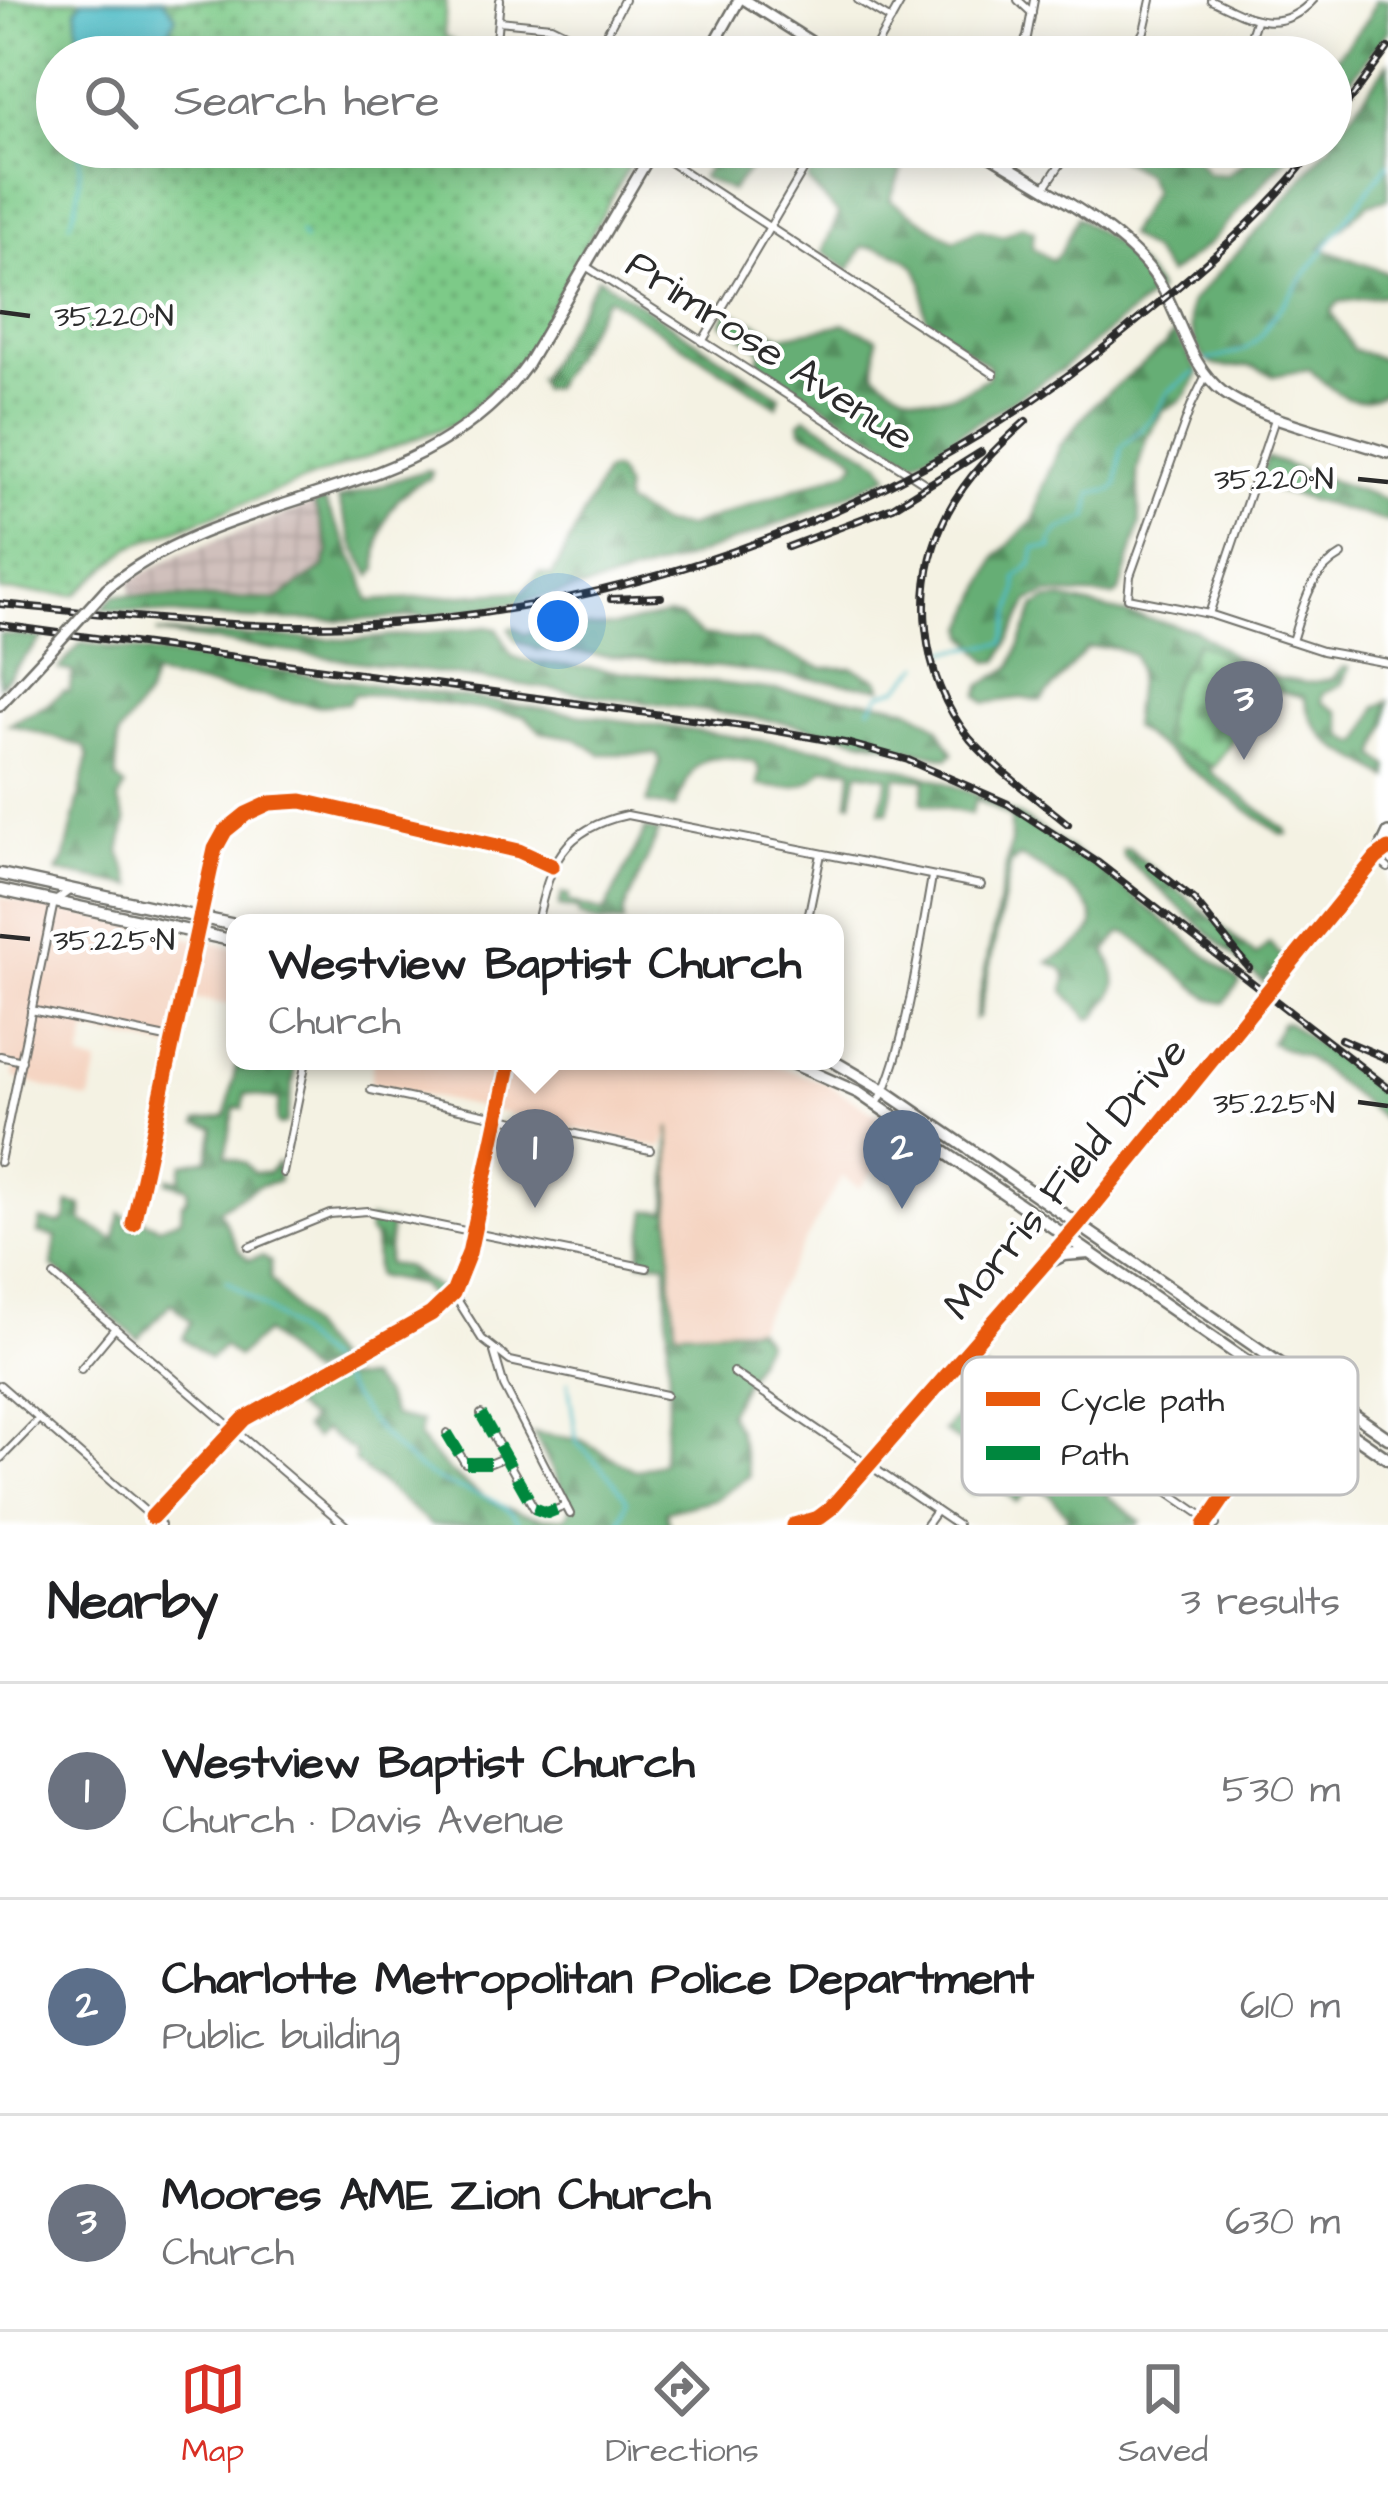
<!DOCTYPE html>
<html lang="en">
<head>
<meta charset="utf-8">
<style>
	body { margin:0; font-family:"Architects Daughter",sans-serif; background:#f6f6f6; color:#202124 }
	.you { position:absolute; left:558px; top:621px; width:42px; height:42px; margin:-30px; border:9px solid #fff; border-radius:50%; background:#1a73e8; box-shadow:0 0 0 18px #1a73e833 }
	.badge { display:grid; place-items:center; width:78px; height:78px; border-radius:50%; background:#d93025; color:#fff; font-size:39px; font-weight:700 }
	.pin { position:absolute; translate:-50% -99px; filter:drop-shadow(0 3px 6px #0008) }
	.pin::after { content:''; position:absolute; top:63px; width:42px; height:36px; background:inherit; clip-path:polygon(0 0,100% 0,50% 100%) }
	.popup { position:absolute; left:226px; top:914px; width:618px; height:156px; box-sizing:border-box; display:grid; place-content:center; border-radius:24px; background:#fff; filter:drop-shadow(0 3px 9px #0005); font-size:39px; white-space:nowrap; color:#757577 }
	.popup b { font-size:45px; color:#202124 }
	.popup::after { content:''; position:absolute; left:50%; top:100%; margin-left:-24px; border:24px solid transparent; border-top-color:#fff }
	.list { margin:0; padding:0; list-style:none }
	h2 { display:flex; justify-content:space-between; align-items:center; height:156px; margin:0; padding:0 48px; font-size:51px }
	h2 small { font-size:39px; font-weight:400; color:#757577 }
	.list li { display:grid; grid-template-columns:78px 1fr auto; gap:36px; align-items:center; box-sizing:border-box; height:216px; padding:0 48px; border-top:3px solid #e0e0e0 }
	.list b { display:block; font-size:45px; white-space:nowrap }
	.list p { margin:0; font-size:39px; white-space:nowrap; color:#757577 }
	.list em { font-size:39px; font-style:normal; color:#757577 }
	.icon { flex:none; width:66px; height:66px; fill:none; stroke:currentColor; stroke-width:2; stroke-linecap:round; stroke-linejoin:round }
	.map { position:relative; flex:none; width:1388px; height:1525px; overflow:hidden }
	.search { position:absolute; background:#fff; box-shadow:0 6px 30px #0003; left:36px; right:36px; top:36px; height:132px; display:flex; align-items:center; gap:30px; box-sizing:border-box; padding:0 42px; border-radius:66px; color:#757577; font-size:45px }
	.sheet { height:804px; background:#fff }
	nav { display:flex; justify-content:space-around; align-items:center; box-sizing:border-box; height:168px; border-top:3px solid #e0e0e0; background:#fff; font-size:33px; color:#757577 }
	nav a { display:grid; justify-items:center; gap:6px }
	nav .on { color:#d93025 }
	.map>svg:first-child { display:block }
	.built { fill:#f4d3c0 }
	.industrial { fill:url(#industrial-grid) }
	.green { fill:url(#green-dots); stroke:#547a5a; stroke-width:3 }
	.forest { fill:url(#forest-firs); stroke:#486c50; stroke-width:3 }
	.cemetery { fill:url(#cemetery-stones); stroke:#547a5a; stroke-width:3 }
	.water { fill:#4fbdc7; stroke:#3d7479; stroke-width:3 }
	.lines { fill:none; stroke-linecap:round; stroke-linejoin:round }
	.stream { stroke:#4fbdc7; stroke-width:3 }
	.street-casing { stroke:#71716b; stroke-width:10 }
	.secondary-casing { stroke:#71716b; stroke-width:14 }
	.primary-casing { stroke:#71716b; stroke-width:15 }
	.street { stroke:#fff; stroke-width:6 }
	.secondary { stroke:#fff; stroke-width:9 }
	.primary { stroke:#fff; stroke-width:10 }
	.rail-casing { stroke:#2b2b2b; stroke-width:8 }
	.rail { stroke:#fff; stroke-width:3; stroke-dasharray:9; stroke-linecap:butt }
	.secondary-bridge-casing { stroke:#71716b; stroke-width:14; stroke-linecap:butt }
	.secondary-bridge { stroke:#fff; stroke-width:9 }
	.quiet { stroke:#00873e; stroke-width:12; stroke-dasharray:24 12; stroke-linecap:butt }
	.cycleway-casing { stroke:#fff; stroke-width:22 }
	.cycleway { stroke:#e8590c; stroke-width:15 }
	.ticks { fill:none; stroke:#2b2b2b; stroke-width:4.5 }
	.labels { text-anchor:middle; stroke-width:9; stroke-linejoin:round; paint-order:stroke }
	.street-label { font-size:42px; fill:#2b2b2b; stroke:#fff }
	.key { fill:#fff; stroke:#bfbfbf; stroke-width:3 }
	.key-label { font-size:33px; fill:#2b2b2b }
	.ticks-label { font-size:30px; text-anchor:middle; fill:#2b2b2b; stroke:#fff; stroke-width:9; stroke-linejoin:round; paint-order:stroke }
</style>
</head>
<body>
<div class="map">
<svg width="1388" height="1525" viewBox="0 0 1388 1525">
	<defs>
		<pattern id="industrial-grid" width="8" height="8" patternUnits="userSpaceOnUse" patternTransform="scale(3)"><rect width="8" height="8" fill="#d0c0bc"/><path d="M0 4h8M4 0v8" fill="none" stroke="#b3a5a2"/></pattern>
		<pattern id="green-dots" width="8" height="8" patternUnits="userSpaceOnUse" patternTransform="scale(3)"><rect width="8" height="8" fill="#7dca88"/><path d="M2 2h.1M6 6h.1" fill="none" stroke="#67a46f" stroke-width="1.8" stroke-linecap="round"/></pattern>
		<pattern id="forest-firs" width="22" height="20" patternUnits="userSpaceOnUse" patternTransform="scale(3)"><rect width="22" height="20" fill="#66ae74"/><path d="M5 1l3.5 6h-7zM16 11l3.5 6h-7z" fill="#548e5f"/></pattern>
		<pattern id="cemetery-stones" width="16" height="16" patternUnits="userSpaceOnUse" patternTransform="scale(3)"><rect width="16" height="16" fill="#7dca88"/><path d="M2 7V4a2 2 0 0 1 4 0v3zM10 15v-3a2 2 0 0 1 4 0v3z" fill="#67a46f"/></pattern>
	</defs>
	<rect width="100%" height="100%" fill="#fff"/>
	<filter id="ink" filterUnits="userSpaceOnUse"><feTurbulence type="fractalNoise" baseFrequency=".00833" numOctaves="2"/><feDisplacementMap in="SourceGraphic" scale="24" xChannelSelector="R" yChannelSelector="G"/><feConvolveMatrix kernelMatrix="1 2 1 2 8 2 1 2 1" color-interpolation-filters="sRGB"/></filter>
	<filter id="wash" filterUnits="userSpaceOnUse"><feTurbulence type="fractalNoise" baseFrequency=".004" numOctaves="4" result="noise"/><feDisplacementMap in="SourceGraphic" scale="48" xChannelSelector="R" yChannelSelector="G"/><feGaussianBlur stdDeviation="2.7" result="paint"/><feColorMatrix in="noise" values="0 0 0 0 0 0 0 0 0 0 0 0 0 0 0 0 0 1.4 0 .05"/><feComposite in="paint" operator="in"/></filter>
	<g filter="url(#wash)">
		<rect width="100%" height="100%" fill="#f4f2e3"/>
		<!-- built -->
		<g class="built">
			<path d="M0,897L235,948V1002L225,1004L188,997L176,1049L87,1031L81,1060L98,1064L90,1101L13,1077L15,1064L0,1061Z"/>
			<path d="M373,1061H764L826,1083L906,1133L859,1188L842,1176L756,1328L676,1331L671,1286L670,1131L662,1148L370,1083Z"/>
		</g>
		<!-- industrial -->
		<path class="industrial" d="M314,504L329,551L324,568L277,600L131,596L130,581L178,555Z"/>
		<!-- green -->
		<path class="green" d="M0,0H446L444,36L480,57H57V147L638,149L524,357L459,422L132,546L75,595L0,591Z"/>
		<!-- forest -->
		<g class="forest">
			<path d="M1375,0H1388V31L1331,105V63L1367,21Z"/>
			<path d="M1388,63V199L1368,204L1320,248L1388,273V295L1339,302L1331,311L1353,350L1387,360L1385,392C1354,413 1332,390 1309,369L1273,376C1241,357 1238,372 1215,365C1195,358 1187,319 1191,302L1275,212L1327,147H1331V142Z"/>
			<path d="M701,147H786L799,156L794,165L764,151L731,191L702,177L712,160Z"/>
			<path d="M856,147L888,155L893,147H901L893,162L901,171L890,200L954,241L978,229L1003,236L1022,226L1034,231L1032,248L1052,260L1061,252L1077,217C1107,238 1140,257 1158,291L1059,371L915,461L757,364L762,350L722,323L728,310L782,336L845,324L877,338L875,372C910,404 948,406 988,377L989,366L928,321C920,307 926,296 922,281C916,257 885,247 863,247L849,270L822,252L839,215L807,180L820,157Z"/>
			<path d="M1188,147L1207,173L1226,175L1256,154L1259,147H1296L1209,244L1168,275L1152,252L1127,235L1153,191L1146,175L1102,147Z"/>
			<path d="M598,277L780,396L777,406L607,297L552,388L541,389L538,380Z"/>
			<path d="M1175,333L1199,373C1189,392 1184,402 1163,410L1146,439L1137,471L1140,523L1120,592L1114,596L1048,594L1029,601L999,661L989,662L967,636L966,628L996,557L1034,520L1041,491L1060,446L1095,403L1161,349Z"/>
			<path d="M806,417L881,462L889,475C743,545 591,599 430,615C321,626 211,618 102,609L115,595L277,600L324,567L329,551L314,504L324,501L362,574L369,601L524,591L539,573L552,576L605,472L610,470L617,472L625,488L624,503L661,524L688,527L850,469L856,461C843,441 820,442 801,430L800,422Z"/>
			<path d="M1267,458L1388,500V522L1257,485Z"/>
			<path d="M427,470L432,472L430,478C391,492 376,530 377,569L371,576L352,542L338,499Z"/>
			<path d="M1063,599L1195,630L1242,662L1277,678L1308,683L1332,679L1343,667L1349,668L1342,684L1323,693L1322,702L1339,712L1344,735L1355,743L1361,742L1377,707L1388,701L1386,726L1376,756L1388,766V778C1347,748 1319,752 1304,697L1267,688L1201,753L1212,773L1285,829L1287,834L1282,835L1132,727L1138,672L1134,655L1113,647L1087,648L1041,701L1021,698L986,703L978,695L982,685L1011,667L1035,607L1047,600Z"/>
			<path d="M667,615L680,617L701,635L757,642L822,668H853L878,680L882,688L679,662L538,650L516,641L509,629L513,627L524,634L547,628L615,626Z"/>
			<path d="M487,627L498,629L512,656L522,660L886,703L910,709L927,719L938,727L953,753L948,758L782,722L156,633L353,640Z"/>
			<path d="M0,634L42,638L0,686Z"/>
			<path d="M81,643L836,751C890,765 945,779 994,803C1076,843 1167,925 1240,982L1224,1003L1212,1000L1128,933H1120L1106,952C1123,986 1116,989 1095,1018L1089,1019L1064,991L1066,975L1062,968L1048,962C1096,937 1114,919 1061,882C1047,873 1034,861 1019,857L1011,864L979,1017L975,1019L1011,842V818L976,799L971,814L922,803L925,780L896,777L888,812L880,811L888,777L858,772L852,802H848L852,769L824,768C808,791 782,790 758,785L760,771L755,762C698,753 697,756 675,808L647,803L660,762L657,754H600L575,738L541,732L525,716L384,695L354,694L348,703L317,706L153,676L147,696L118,736L116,778L125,787L118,800L126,821L120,852L133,886L57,872L65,858L88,757L85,747L9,724L47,705L63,691L69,692L73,672L59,669Z"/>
			<path d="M646,829L659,832L623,913V923H598L579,916V910L559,906L562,894L569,895L568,902L604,912Z"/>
			<path d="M1128,848L1256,956L1269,943L1284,958L1264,983L1123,856V849Z"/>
			<path d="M1282,1022H1287L1388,1097V1123L1306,1057L1270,1043Z"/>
			<path d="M237,1061H264L269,1074L277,1061H289L295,1071L286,1123L280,1125L276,1121L279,1100L245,1094L243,1108L235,1107L225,1156L245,1163L253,1173H268L278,1163V1181L258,1186L219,1209L239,1251L249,1260L262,1256L271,1262L270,1278L333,1360L309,1375L265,1332L237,1357L223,1346L210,1359L183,1338L191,1322L171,1303L138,1339L52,1266L56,1237L38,1233L41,1220L60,1224L66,1219L69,1203L82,1206V1221L115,1240L120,1213L125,1215L128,1225L134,1227L138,1218L159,1227L181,1219L182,1203L187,1199L188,1188L167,1182L168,1178L180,1180L183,1164L208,1159L214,1128L197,1124L198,1121L226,1116Z"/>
			<path d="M670,1127L671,1286L676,1331L756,1328L766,1341L728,1413L738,1430L749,1476L716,1499L666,1511L669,1525H431L355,1462L354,1452L324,1430L315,1438L304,1428L310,1420L290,1404L337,1379H368L383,1394L393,1416L421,1422L419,1438C450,1480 512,1525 566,1517L572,1507L533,1433L581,1440L636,1471L662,1463L669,1392L666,1263L639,1261L647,1211H667Z"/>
			<path d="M369,1219L391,1222L387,1264L404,1266L443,1292L434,1303L421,1285L376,1276L375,1238L369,1233Z"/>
			<path d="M972,1361L1126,1470L1107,1496L1141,1521L1137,1525H1064L1068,1516L1051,1496L1035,1485L1016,1502L1004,1492L1021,1466L1009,1456L981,1490L971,1495L962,1486L979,1457L944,1431L970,1402Z"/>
		</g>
		<!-- cemetery -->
		<path class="cemetery" d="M1197,642L1279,687L1233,739L1214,767L1167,745L1161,738L1170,689Z"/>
		<!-- water -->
		<path class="water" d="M82,0H163L176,16L164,42C144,46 93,47 78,34L76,9Z"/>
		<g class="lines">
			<!-- stream -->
			<g class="stream">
				<path d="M70,223C81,196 80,177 80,147"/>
				<path d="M300,233L304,240"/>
				<path d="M1207,360C1233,355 1256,351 1268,324L1388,164"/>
				<path d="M947,651L1004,643L1017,590L1016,578L1032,564L1035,548H1052L1051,541L1058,531L1088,517L1092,493L1112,490L1117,485L1121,448L1155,415L1168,392L1195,372"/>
				<path d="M870,708L880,694L898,688L921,665"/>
				<path d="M227,1281L279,1318L327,1362"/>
				<path d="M339,1379C363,1415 400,1461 439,1481C466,1494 503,1494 520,1525"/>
				<path d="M568,1382L577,1443L612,1478L627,1500L620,1525"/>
			</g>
		</g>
	</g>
	<g filter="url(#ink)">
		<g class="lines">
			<defs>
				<g id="street">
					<path d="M858,0L891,20"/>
					<path d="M1018,0L1032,13"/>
					<path d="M1211,0C1248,18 1280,36 1313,0"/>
					<path d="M498,21L551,26L614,57"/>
					<path d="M599,48L624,0"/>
					<path d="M495,50L500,0"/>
					<path d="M870,57L902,0"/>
					<path d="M1017,57L1027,37L1034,0"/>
					<path d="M1130,57L1144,31L1151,0"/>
					<path d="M1244,57L1256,21"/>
					<path d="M653,151L994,374"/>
					<path d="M1045,187L1072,147"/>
					<path d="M584,265L926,484"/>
					<path d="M702,342L817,147"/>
					<path d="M1206,375L1191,406L1130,576L1128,598L1209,614L1276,416"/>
					<path d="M1209,614L1322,651L1388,663"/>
					<path d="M1292,641C1303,607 1309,573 1342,555"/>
					<path d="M1376,858L1388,868"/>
					<path d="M537,923C550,863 562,829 627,815L981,885"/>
					<path d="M807,923L821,854"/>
					<path d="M31,1010L171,1039"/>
					<path d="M0,1056L22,1061"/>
					<path d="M371,1090L650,1150"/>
					<path d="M876,1105C904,1066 922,930 932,877"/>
					<path d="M0,1162L54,902L69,891"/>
					<path d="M283,1173L306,1061"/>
					<path d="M133,1224L215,849L225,831L246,814L270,803L302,801L519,851L552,866"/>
					<path d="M249,1247L330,1214L367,1211L647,1268"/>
					<path d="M54,1276L345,1525"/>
					<path d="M453,1293L482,1339L510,1361L666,1395"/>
					<path d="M494,1352L504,1386L570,1514"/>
					<path d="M966,1352L1216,1525"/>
					<path d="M81,1369L115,1328"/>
					<path d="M733,1372L957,1525"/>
					<path d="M0,1385L161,1525"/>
					<path d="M481,1414L534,1508L547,1513L566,1506"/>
					<path d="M447,1433L465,1463H491L505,1457"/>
					<path d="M0,1459L37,1421"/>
					<path d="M152,1517L244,1419L431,1314L453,1293L469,1253L510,1061"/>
					<path d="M794,1525L818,1518L830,1509L1078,1226"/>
					<path d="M926,1525L936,1511"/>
				</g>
				<g id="secondary">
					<path d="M745,0L835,57"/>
					<path d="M707,57L739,0"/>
					<path d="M976,147C1028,180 1112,222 1149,268C1180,305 1184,363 1224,393C1260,419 1343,437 1388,453"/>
					<path d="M107,588C232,485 427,505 527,365L655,147"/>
					<path d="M0,705L53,648"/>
					<path d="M1376,858L1388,833"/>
					<path d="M1280,972L1376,858L1388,849"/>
					<path d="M1078,1225L1249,1010"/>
					<path d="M1205,1525L1295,1395L1309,1383"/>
				</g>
				<g id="primary">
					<path d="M0,874L235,925"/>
					<path d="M0,890L235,941"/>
					<path d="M787,1061L859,1093L1388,1459"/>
					<path d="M833,1061L886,1092L1388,1438"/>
					<path d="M1041,1266L1064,1255L1089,1253"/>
				</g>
			</defs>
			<!-- street casing -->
			<use href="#street" class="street-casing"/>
			<!-- secondary casing -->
			<use href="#secondary" class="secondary-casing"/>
			<!-- primary casing -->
			<use href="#primary" class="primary-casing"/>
			<!-- street -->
			<use href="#street" class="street"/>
			<!-- secondary -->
			<use href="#secondary" class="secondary"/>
			<!-- primary -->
			<use href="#primary" class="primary"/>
			<defs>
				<g id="rail">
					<path d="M1331,126L1388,48"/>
					<path d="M1026,421C997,447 967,476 948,512C911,583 919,676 970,739C998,771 1035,797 1068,824"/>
					<path d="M788,547L893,507L981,452"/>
					<path d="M611,599L661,597"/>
					<path d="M0,604C117,615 236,630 353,625C634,613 911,509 1127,329C1195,273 1264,218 1316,147"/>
					<path d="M0,625L772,730L850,744L908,760L1008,804L1097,862L1388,1088"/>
					<path d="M1149,865L1194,900L1249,968"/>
					<path d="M1341,1039L1388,1059"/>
				</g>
			</defs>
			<!-- rail casing -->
			<use href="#rail" class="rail-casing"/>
			<!-- rail -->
			<use href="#rail" class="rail"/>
			<defs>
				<g id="secondary-bridge">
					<path d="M53,648L107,588"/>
					<path d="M1249,1010L1280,972"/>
				</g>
			</defs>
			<!-- secondary-bridge casing -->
			<use href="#secondary-bridge" class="secondary-bridge-casing"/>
			<!-- secondary-bridge -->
			<use href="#secondary-bridge" class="secondary-bridge"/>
			<!-- quiet -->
			<g class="quiet">
				<path d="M481,1414L534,1508L547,1513L566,1506"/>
				<path d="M447,1433L465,1463H491L505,1457"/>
			</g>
			<defs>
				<g id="cycleway">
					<path d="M133,1224L215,849L225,831L246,814L270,803L302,801L519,851L552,866"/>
					<path d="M152,1517L244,1419L431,1314L453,1293L469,1253L510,1061"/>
					<path d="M794,1525L818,1518L830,1509L1078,1225L1376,858L1388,849"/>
					<path d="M1205,1525L1295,1395L1309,1383"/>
				</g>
			</defs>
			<!-- cycleway casing -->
			<use href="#cycleway" class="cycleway-casing"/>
			<!-- cycleway -->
			<use href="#cycleway" class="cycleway"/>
		</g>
	</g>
	<!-- ticks -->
	<path class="ticks" d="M0,312L30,316M1358,479L1388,482M0,936L30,939M1358,1102L1388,1106"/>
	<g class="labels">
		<!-- street labels -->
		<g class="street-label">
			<text transform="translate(771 349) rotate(33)" y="15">Primrose Avenue</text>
			<text transform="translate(1064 1177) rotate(-50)" y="15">Morris Field Drive</text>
		</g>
	</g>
	<!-- legend -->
	<rect x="962" y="1357" width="396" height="138" rx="18" class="key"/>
	<rect x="986" y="1392" width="54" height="14" fill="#e8590c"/>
	<rect x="986" y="1446" width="54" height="14" fill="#00873e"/>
	<g class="key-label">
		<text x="1061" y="1411">Cycle path</text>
		<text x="1061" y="1465">Path</text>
	</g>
	<g class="ticks-label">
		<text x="114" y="326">35.220°N</text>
		<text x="1274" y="489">35.220°N</text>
		<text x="114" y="950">35.225°N</text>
		<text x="1274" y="1113">35.225°N</text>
	</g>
</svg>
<div class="you"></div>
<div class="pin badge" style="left:535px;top:1208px;background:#6b7280">1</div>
<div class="popup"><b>Westview Baptist Church</b>Church</div>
<div class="pin badge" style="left:902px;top:1209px;background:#5c6f8a">2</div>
<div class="pin badge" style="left:1244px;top:760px;background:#6b7280">3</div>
<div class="search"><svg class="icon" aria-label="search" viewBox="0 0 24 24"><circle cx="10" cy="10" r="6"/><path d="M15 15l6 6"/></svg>Search here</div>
</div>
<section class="sheet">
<h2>Nearby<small>3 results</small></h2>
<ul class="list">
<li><span class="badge" style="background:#6b7280">1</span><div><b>Westview Baptist Church</b><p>Church · Davis Avenue</p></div><em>530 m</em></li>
<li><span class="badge" style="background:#5c6f8a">2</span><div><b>Charlotte Metropolitan Police Department</b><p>Public building</p></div><em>610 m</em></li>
<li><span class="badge" style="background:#6b7280">3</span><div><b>Moores AME Zion Church</b><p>Church</p></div><em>630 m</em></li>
</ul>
</section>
<nav>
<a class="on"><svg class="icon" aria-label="map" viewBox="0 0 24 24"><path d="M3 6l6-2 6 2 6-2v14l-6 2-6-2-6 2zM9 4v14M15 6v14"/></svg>Map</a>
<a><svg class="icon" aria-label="directions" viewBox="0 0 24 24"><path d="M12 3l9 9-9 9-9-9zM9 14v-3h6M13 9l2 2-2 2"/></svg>Directions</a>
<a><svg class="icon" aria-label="saved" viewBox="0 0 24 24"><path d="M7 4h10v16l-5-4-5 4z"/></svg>Saved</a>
</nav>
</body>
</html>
